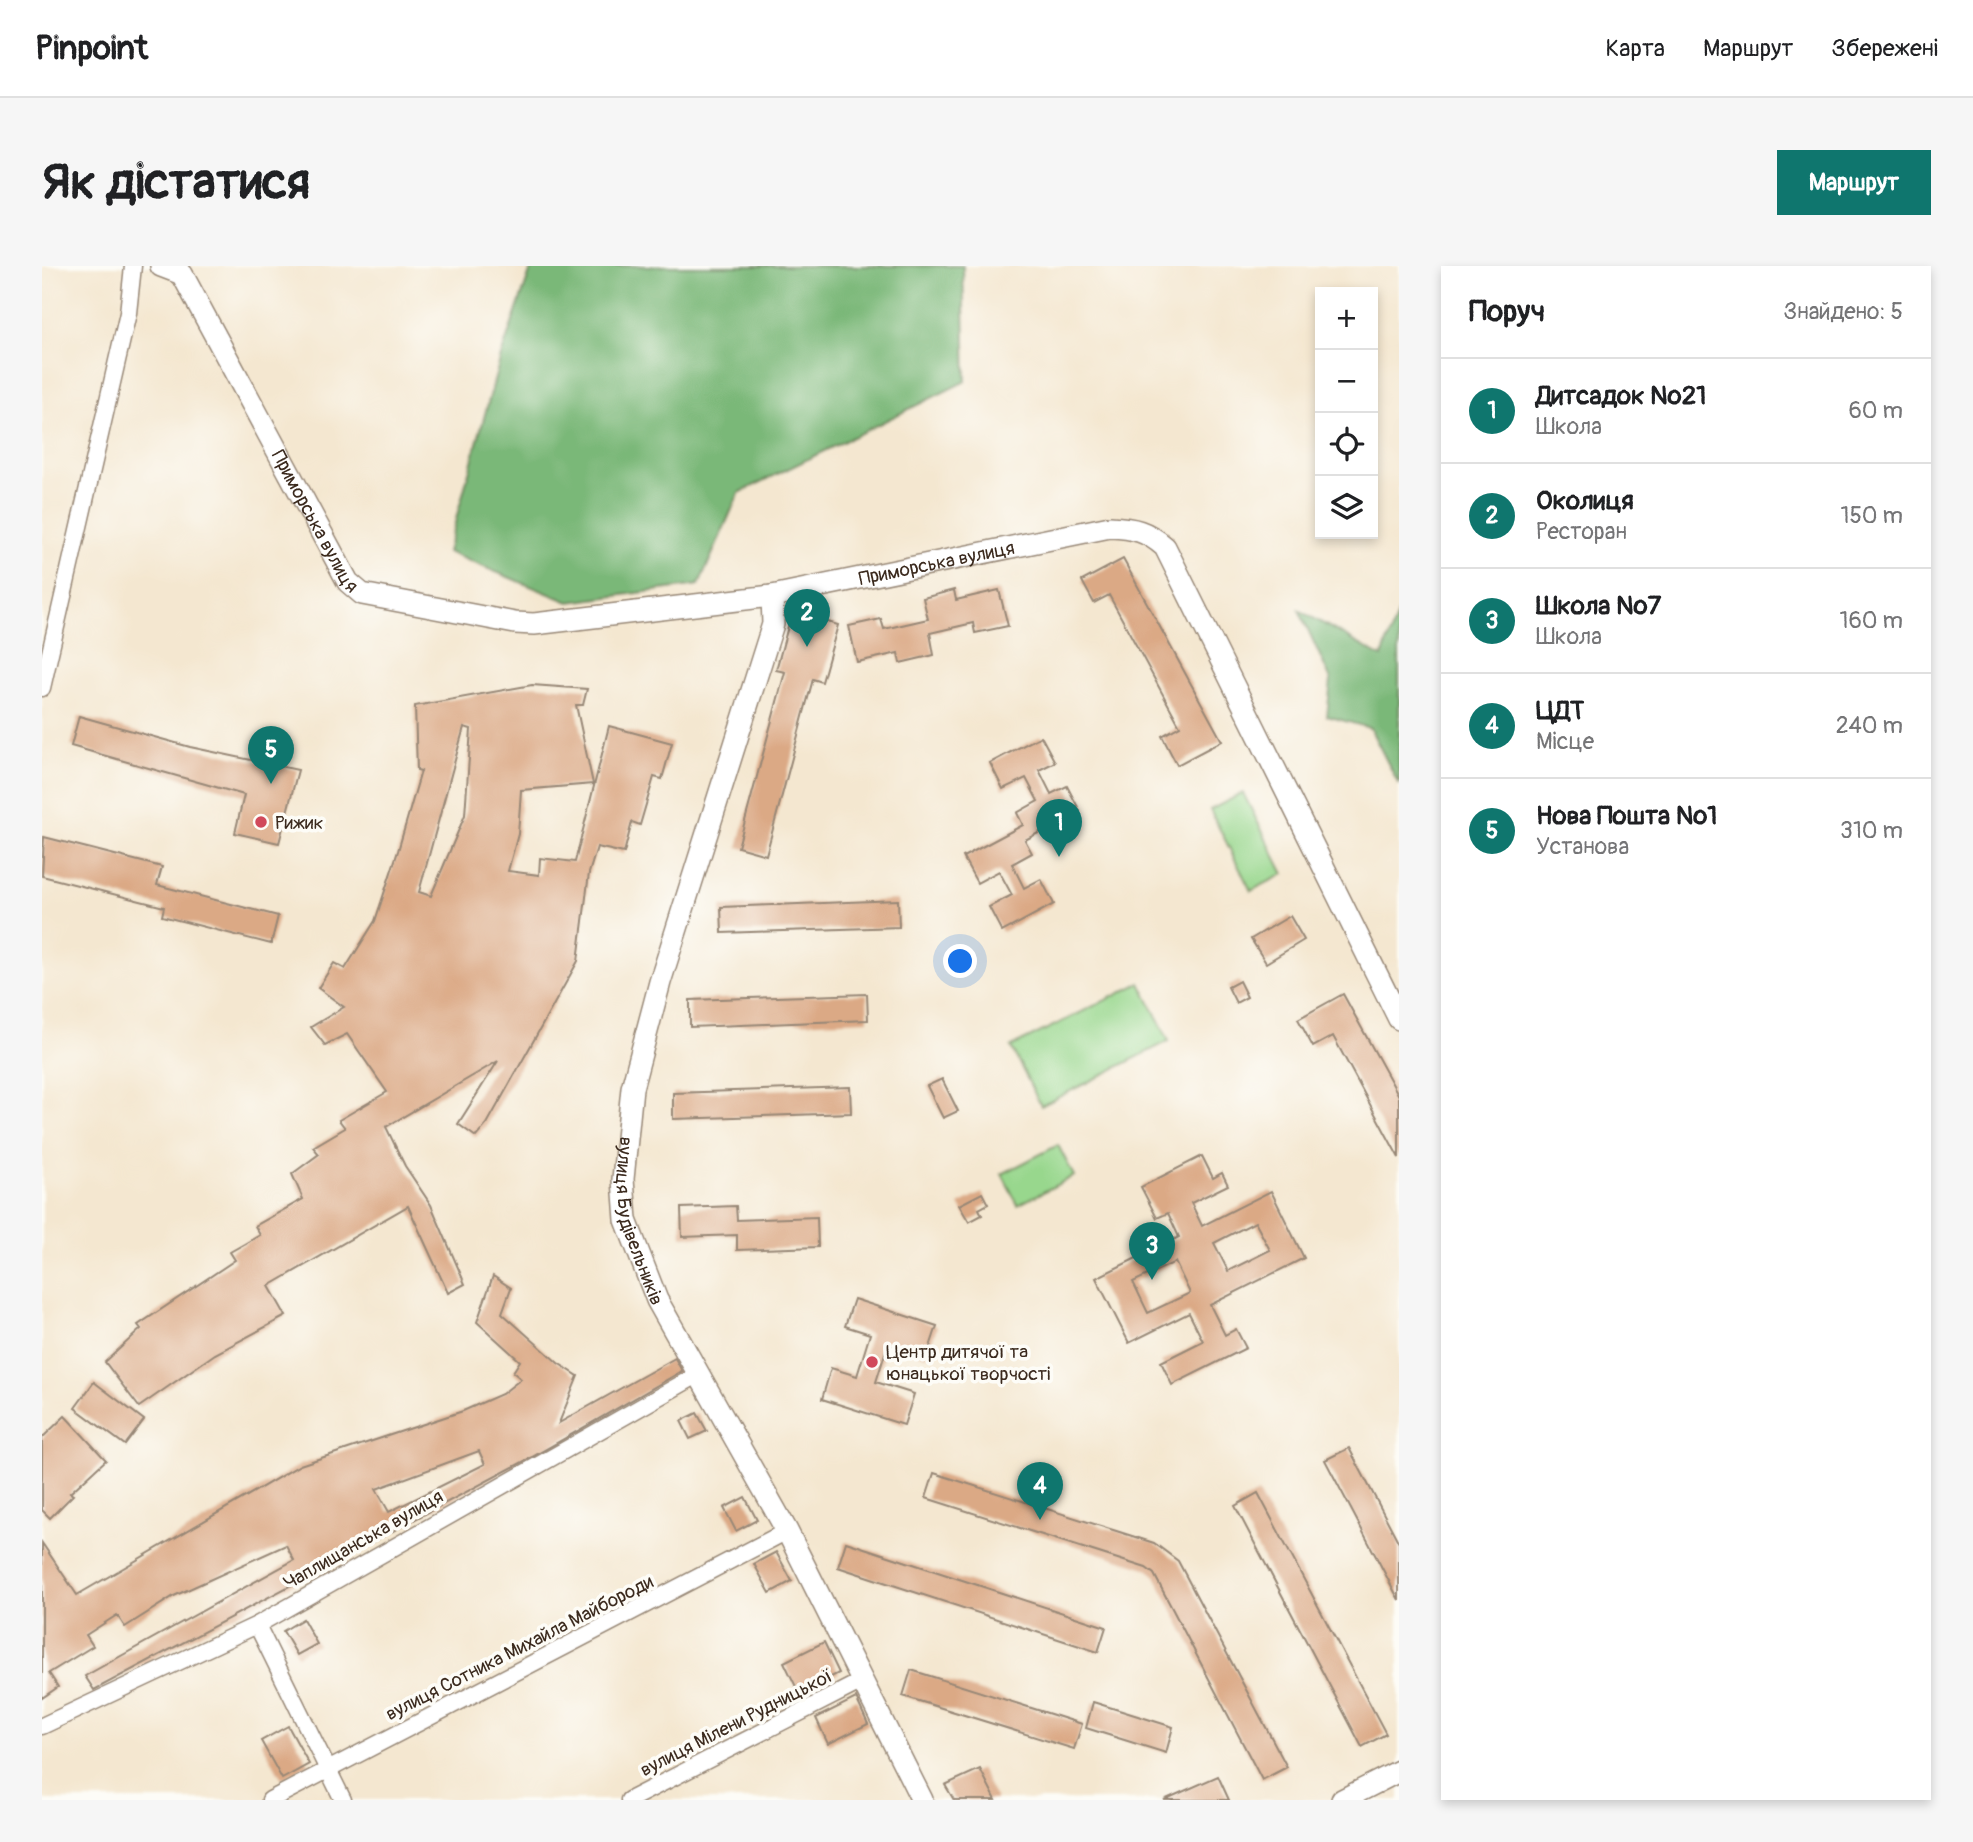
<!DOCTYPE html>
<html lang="uk">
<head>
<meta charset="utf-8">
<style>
	body { margin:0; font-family:Pangolin,sans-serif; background:#f6f6f6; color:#202124 }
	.controls { position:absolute; right:21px; top:21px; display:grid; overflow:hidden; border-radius:0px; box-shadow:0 4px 10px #0003 }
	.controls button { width:63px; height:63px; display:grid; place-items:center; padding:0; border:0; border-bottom:2px solid #e0e0e0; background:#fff; color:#202124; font:35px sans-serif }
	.you { position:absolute; left:919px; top:696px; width:24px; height:24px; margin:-18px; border:5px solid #fff; border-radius:50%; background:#1a73e8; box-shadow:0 0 0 10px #1a73e833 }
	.badge { display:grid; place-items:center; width:46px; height:46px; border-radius:50%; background:#0f766e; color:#fff; font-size:23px; font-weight:700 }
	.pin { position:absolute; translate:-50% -58px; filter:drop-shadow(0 2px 4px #0008) }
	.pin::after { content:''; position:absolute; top:37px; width:24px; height:21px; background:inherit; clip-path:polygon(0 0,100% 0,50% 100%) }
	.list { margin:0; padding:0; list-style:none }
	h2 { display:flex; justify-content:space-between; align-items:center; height:91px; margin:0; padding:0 28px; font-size:30px }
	h2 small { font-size:23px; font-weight:400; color:#757577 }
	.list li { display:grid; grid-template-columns:46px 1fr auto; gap:21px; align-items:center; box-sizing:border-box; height:105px; padding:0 28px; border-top:2px solid #e0e0e0 }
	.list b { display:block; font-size:26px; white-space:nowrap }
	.list p { margin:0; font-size:23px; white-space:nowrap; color:#757577 }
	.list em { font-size:23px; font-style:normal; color:#757577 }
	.icon { flex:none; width:38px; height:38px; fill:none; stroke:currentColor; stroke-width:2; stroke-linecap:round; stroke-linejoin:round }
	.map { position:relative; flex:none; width:1357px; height:1534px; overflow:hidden; border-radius:0px }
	header { display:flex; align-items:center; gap:42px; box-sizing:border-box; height:98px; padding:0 35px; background:#fff; border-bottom:2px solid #e0e0e0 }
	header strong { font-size:33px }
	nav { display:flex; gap:38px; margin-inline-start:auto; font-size:24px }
	.intro { display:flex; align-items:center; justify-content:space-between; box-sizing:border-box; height:168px; padding:0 42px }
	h1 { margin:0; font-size:49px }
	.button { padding:18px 32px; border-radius:0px; background:#0f766e; color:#fff; font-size:24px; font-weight:700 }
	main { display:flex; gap:42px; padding:0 42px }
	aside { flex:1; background:#fff; border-radius:0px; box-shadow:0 4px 10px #0003 }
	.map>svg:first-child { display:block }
	.green { fill:#98d78d; stroke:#6a8056; stroke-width:2 }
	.forest { fill:#7ab878; stroke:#5a714b; stroke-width:2 }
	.building { fill:#dba985; fill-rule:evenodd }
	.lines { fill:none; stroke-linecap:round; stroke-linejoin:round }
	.minor-casing { stroke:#988877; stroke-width:19 }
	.tertiary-casing { stroke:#988877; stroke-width:24 }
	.minor { stroke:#fff; stroke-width:16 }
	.tertiary { stroke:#fff; stroke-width:21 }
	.poi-dot { fill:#d1495b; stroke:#fdfcf7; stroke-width:2.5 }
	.labels { text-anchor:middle; stroke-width:7; stroke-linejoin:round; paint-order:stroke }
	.street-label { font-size:19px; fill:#3b2a1e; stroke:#fdfcf7 }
	.poi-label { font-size:19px; fill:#3b2a1e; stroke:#fdfcf7; text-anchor:start }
</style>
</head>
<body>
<header>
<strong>Pinpoint</strong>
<nav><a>Карта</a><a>Маршрут</a><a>Збережені</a></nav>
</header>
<div class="intro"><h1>Як дістатися</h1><a class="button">Маршрут</a></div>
<main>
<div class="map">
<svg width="1357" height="1534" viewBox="0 0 1357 1534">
	<rect width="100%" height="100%" fill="#fdfcf7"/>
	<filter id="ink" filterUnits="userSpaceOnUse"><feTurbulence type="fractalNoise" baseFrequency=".0143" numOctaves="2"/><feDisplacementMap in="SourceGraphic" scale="14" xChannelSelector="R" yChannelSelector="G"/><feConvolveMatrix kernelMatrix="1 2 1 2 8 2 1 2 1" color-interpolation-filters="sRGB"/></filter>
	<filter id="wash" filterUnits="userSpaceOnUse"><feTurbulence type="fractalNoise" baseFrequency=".00686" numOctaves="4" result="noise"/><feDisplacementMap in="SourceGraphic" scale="28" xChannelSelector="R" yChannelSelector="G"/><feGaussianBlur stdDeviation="1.57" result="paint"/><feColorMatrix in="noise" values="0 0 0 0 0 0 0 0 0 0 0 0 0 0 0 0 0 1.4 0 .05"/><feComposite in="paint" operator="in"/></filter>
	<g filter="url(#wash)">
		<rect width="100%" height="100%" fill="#f4e7d0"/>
		<!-- green -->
		<g class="green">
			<path d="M1201,527L1242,608L1209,625L1168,544Z"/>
			<path d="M1098,717L1127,775L999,840L969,781Z"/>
			<path d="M1016,879L1032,910L976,939L960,908Z"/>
		</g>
		<!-- forest -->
		<g class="forest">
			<path d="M490,0H921L924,115L697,227L657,319L527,336L405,286L459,90Z"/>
			<path d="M1357,343V519L1328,462L1285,450L1289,414L1257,344L1340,391Z"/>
		</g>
		<g id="blocks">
			<!-- building -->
			<g class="building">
				<path d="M1081,293L1180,475L1135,499L1120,470L1138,460L1067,329L1052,337L1040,315Z"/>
				<path d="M912,324L914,334L957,324L966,360L933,367L931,357L888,367L892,389L858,397L856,387L815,396L807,360L839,353L842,363L886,353L881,332Z"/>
				<path d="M750,346L796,359L780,416L771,413L724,589L696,581L743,406L734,404Z"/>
				<path d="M490,419L545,423L541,439H534L551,518L479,524L476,568L466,605L497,609L498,592L533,596L567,460L630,477L620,513L612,511L598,559L590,556L582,587L555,581L547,607L536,695L445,858L434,871L416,858L456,795L344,861L363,900L389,939L423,1018L406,1027L366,940L227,1020L244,1050L173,1088L97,1141L63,1096L99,1063L96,1059L193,994L188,986L218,969L213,960L261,933L250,908L277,888L271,881L303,862L297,854L345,826L305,768L283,779L269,761L302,741L276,722L292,697L303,703L333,655L356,585L379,505L375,504L373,440ZM422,461L429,463L423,549L389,630L377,626Z"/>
				<path d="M37,450L148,481L256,504L237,577L193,567L202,529L29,480Z"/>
				<path d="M999,470L1013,496L997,504L1009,528L1025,520L1038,545L983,574L990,587L970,598L982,622L999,613L1012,638L960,666L947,641L970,629L957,605L935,617L921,591L981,559L975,547L996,535L984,512L961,523L948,497Z"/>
				<path d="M2,571L120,601L115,619L236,650L229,678L120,650L122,641L0,610Z"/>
				<path d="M856,634L857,661L680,667L679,641Z"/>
				<path d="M1248,650L1262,674L1224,697L1209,673Z"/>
				<path d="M1197,715L1205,731L1194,737L1186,721Z"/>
				<path d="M825,728L826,754L648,761V734Z"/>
				<path d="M1301,728L1357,830V892L1291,770L1271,781L1256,753Z"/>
				<path d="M900,813L916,845L901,852L885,820Z"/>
				<path d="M808,821L809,847L631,853V827Z"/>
				<path d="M1160,890L1171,912L1180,907L1186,919L1149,937L1160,960L1229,925L1262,992L1168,1039L1183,1069L1194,1063L1204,1082L1130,1119L1119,1096L1161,1075L1147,1047L1087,1077L1054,1012L1137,971L1126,947L1115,952L1099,921ZM1213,956L1228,984L1186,1005L1172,977ZM1133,996L1148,1027L1106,1047L1091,1016Z"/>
				<path d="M940,927L946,938L937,943L940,949L927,956L917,939Z"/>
				<path d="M694,940L695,954L775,951L776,981L695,984V969L640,971L639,942Z"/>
				<path d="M451,1010L469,1022L460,1047L516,1097L536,1110L517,1157L633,1092L640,1105L490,1191L52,1424L43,1410L252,1294L244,1279L132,1330L83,1361L75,1349L44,1369L51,1380L7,1407L16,1421L0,1432V1277L35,1329L258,1199L421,1145L460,1128L479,1113L471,1106L478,1095L435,1056ZM437,1185L443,1198L347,1246L334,1223Z"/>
				<path d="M812,1033L895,1060L885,1090L846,1078L834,1116L872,1128L862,1159L780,1133L789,1102L815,1110L828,1068L803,1060Z"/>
				<path d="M52,1116L102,1154L83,1179L33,1142Z"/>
				<path d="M655,1147L665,1165L648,1173L639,1155Z"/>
				<path d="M23,1150L64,1194L28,1227L31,1229L8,1252L0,1244V1172Z"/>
				<path d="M1307,1182L1357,1277V1334L1283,1194Z"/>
				<path d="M892,1207L1112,1277L1136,1295L1245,1501L1220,1514L1112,1308L1104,1302L884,1232Z"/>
				<path d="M1216,1227L1344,1468L1320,1481L1193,1240Z"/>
				<path d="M703,1231L715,1254L694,1265L682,1242Z"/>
				<path d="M804,1276L1064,1361L1056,1386L796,1301Z"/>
				<path d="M734,1286L750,1315L728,1327L712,1298Z"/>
				<path d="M261,1353L275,1378L255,1389L241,1365Z"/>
				<path d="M782,1376L797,1407L757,1427L742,1396Z"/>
				<path d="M869,1404L1040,1458L1032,1483L861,1430Z"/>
				<path d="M814,1432L826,1458L786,1478L774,1452Z"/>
				<path d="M1051,1436L1131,1461L1124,1487L1044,1462Z"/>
				<path d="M246,1460L267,1498L240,1513L219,1475Z"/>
				<path d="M938,1503L954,1534H912L903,1519Z"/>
				<path d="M1176,1510L1187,1534H1122Z"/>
			</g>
		</g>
	</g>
	<g filter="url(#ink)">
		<use href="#blocks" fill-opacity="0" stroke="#988877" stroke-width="2"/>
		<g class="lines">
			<defs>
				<g id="minor">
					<path d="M0,422L86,47L91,0"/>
					<path d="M215,1359L301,1534"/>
					<path d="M0,1460L215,1359L657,1108"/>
					<path d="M228,1534L745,1265"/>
					<path d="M587,1534L820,1415"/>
				</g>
				<g id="tertiary">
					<path id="s1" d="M119,0L140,8L306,316L320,328L473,357L492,358L730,330L1068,261C1092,262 1105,265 1123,281L1357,753"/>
					<path id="s2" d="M730,330L731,358L618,716L590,822L581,913L584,954L615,1034L745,1265L880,1534"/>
					<path d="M1300,1534L1357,1505"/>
				</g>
			</defs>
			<!-- minor casing -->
			<use href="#minor" class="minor-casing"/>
			<!-- tertiary casing -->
			<use href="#tertiary" class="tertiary-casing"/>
			<!-- minor -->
			<use href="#minor" class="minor"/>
			<!-- tertiary -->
			<use href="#tertiary" class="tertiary"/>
		</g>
	</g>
	<!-- markers -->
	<g class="poi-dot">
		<circle cx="219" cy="556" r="7"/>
		<circle cx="830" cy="1096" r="7"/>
	</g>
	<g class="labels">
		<!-- street labels -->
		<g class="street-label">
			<text dy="7" stroke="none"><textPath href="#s1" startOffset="303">Приморська вулиця</textPath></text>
			<text dy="7" stroke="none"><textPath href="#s1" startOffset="973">Приморська вулиця</textPath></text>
			<text dy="7" stroke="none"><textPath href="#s2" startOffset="649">вулиця Будівельників</textPath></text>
			<text transform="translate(321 1273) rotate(-30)" y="7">Чаплищанська вулиця</text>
			<text transform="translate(477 1381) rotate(-27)" y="7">вулиця Сотника Михайла Майбороди</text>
			<text transform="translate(694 1456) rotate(-27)" y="7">вулиця Мілени Рудницької</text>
		</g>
		<!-- poi labels -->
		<g class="poi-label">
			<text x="233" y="563">Рижик</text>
			<text x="844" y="1092">Центр дитячої та<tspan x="844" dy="22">юнацької творчості</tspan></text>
		</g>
	</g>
</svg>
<div class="controls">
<button>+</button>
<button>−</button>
<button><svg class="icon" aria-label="locate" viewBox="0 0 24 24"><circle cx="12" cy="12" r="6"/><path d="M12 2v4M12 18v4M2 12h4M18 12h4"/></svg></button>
<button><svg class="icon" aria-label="layers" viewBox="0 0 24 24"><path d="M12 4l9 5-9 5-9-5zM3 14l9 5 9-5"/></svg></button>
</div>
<div class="you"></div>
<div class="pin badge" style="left:1017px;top:591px">1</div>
<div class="pin badge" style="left:765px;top:381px">2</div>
<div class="pin badge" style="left:1110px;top:1014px">3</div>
<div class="pin badge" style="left:998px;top:1254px">4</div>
<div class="pin badge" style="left:229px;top:518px">5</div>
</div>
<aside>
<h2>Поруч<small>Знайдено: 5</small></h2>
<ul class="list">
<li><span class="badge">1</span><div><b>Дитсадок №21</b><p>Школа</p></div><em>60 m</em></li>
<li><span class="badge">2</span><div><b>Околиця</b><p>Ресторан</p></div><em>150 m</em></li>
<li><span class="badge">3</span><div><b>Школа №7</b><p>Школа</p></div><em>160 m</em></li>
<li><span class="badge">4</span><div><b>ЦДТ</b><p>Місце</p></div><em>240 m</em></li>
<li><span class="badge">5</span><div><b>Нова Пошта №1</b><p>Установа</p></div><em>310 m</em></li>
</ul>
</aside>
</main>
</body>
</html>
